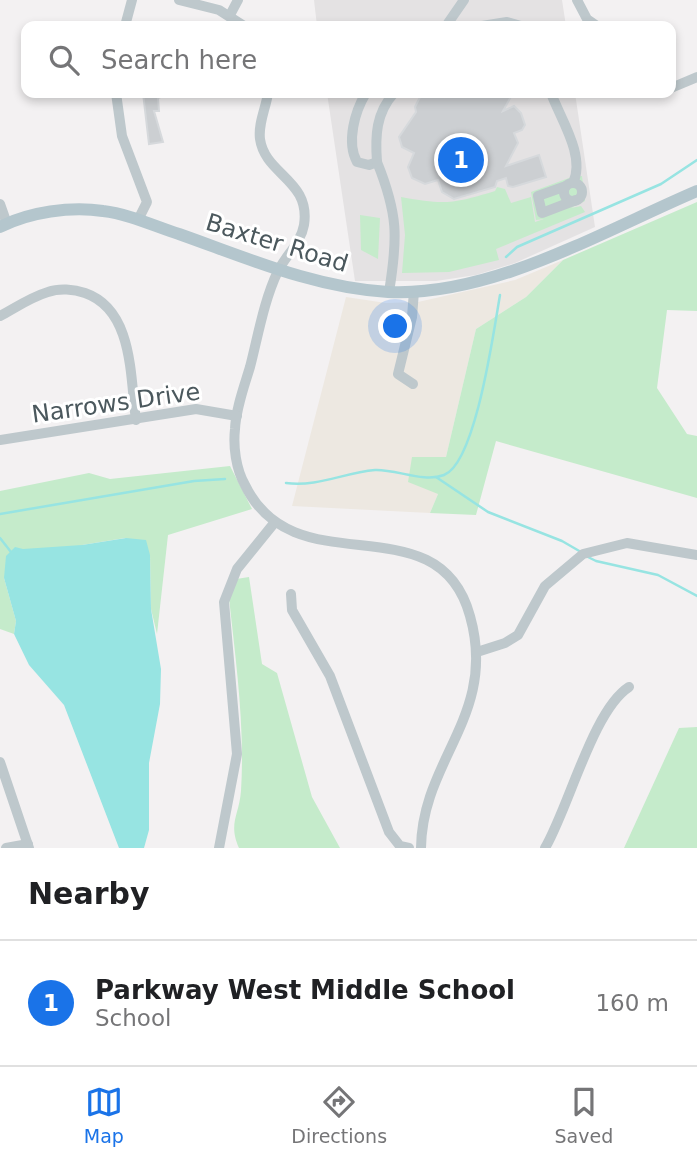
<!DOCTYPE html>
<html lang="en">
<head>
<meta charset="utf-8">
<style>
	body { margin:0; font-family:"DejaVu Sans",sans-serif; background:#f2f2f2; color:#202124 }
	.you { position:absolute; left:396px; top:327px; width:24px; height:24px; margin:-18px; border:5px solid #fff; border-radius:50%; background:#1a73e8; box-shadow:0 0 0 10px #1a73e833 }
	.badge { display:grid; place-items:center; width:46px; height:46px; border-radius:50%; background:#1a73e8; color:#fff; font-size:23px; font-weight:700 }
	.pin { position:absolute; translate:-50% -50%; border:4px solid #fff; box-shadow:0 2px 7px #0006 }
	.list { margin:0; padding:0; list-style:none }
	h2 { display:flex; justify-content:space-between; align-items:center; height:91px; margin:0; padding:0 28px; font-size:30px }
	h2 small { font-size:23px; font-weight:400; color:#757577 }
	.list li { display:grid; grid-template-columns:46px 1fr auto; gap:21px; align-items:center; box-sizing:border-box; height:126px; padding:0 28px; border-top:2px solid #e0e0e0 }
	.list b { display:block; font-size:26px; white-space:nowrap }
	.list p { margin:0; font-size:23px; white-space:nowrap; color:#757577 }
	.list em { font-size:23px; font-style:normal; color:#757577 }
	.icon { flex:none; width:38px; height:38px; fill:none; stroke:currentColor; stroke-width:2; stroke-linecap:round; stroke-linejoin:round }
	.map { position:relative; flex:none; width:697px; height:848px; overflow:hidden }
	.search { position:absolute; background:#fff; box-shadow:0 4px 10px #0003; left:21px; right:21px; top:21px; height:77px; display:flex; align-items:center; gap:18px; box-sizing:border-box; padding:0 24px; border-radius:14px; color:#757577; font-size:26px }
	.sheet { height:217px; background:#fff }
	nav { display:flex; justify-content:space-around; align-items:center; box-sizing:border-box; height:98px; border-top:2px solid #e0e0e0; background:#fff; font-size:19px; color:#757577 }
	nav a { display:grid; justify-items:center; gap:4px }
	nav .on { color:#1a73e8 }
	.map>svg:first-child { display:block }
	.commercial { fill:#ede8e1 }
	.education { fill:#e4e2e3 }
	.green { fill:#c5ebcb }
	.water { fill:#97e4e2 }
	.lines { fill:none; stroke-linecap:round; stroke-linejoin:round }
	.stream { stroke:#97e4e2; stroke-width:2.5 }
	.building { fill:#cccfd2; stroke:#d6d9dc; stroke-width:2 }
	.minor { stroke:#bec8cc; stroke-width:10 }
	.major { stroke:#b4c6cd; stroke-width:12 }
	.labels { text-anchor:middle; stroke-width:6; stroke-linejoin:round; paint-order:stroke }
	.street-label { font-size:24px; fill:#4b585d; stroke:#fff }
</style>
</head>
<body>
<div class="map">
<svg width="697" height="848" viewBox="0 0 697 848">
	<rect width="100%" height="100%" fill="#f3f1f2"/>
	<!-- commercial -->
	<path class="commercial" d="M563,260L526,297L476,329L446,457H412L438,494L430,513L292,506L346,297L386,303L418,302L515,280Z"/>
	<!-- education -->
	<g class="education">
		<path d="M314,0H562L566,26H317Z"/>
		<path d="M327,93H575L595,227L515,263L476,275L436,281H355Z"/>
	</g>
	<!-- green -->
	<g class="green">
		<path d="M582,176L585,201L571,208L581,206L585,212L496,249L499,260L449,272L402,273L405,235L401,197C445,205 452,204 495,191L497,187L505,189L511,203L531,197L535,222L544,219L536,220L531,192L569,178Z"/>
		<path d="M697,202V311L667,310L657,388L687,434L697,436V498L496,441L476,515L430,513L438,494L408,482L412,457H446L476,329L526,297L563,260Z"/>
		<path d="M360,215L380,218L378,259L361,250Z"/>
		<path d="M230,466L252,509L168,535L157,634L151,609L150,555L125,538L82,545L4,578L16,621L14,634L0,629V491L89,473L110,479Z"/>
		<path d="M249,577L262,664L277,673L312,797L340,848H239C228,823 239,816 241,791C245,726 236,663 229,598L230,580Z"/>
		<path d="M697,727V848H624L679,728Z"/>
	</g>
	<!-- water -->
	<path class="water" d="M126,538L146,540L150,555L151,609L161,669L160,704L149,763V830L144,848H119L64,705L29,665L14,634L16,621L4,578L6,556L15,547L23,549L82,545Z"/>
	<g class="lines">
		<!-- stream -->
		<g class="stream">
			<path d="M506,257L517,247L661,184L697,160"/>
			<path d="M436,477L488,512L562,541L581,552"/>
			<path d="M286,483C318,487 343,473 375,470C396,469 424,483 444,475C476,463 494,329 500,295"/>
			<path d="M0,514L194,481L225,479"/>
			<path d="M0,538L11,552"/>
			<path d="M586,556L596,561L658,575L697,596"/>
		</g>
	</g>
	<!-- building -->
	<g class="building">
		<path d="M143,93H171L158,98L159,111H154L163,142L149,144Z"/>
		<path d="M422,93H436L444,97L446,93H513L503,111L514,106L521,113L525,125L522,130L514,133L518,143L506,166L539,155L546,177L513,187L508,186L506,178L497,181L495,187L454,199L442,192L438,180L425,184L412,178L408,167L414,153L402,147L399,137L416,112L415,107Z"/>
	</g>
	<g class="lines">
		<!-- minor -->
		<g class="minor">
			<path d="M179,0L219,10L244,26"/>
			<path d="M577,0L587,19L597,26"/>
			<path d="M230,15L238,0"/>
			<path d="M125,26L132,0"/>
			<path d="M446,26L464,0"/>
			<path d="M482,26L507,22L521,26"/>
			<path d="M671,88L697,77"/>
			<path d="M116,93L122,136L147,202L138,220"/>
			<path d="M268,93C266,108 258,123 260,139C265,175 311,180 304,225C301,243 286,255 278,271C264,300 258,336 250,367C244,387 236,408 235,429C233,447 236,469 245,485C295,589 438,499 470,616C498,715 422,759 421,848"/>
			<path d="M366,93C355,111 346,142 357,162L369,165L377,162C375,136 376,113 394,93"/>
			<path d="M551,93C560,118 586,156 573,183"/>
			<path d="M377,162C398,214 398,237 389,292"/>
			<circle cx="573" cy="192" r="9"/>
			<path d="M566,186L538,196L542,213L576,200"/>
			<path d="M0,204L7,224"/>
			<path d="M0,316C15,308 31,297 48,292C59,288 74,289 85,293C134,310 130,378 136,420"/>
			<path d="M413,384L398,374L412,317L414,291"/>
			<path d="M0,440L196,409L237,416"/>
			<path d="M291,594L292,610L330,676L389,832L400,846L409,848"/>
			<path d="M477,652L505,643L518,635L545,586L583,554L627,543L697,555"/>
			<path d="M0,762L29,848"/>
			<path d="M6,848L28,844"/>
			<path d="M219,848L237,754L224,602L237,569L275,522"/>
			<path d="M545,848C569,807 593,710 629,687"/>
		</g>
		<!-- major -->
		<path class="major" d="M0,227C29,212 71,206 103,211C129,214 154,226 179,234C247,258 315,288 388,292C492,297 603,231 697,191"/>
	</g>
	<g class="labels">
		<!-- street labels -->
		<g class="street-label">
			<text transform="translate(277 243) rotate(17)" y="8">Baxter Road</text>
			<text transform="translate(116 403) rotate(-8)" y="8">Narrows Drive</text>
		</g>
	</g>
</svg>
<div class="you"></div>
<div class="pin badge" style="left:461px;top:160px">1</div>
<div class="search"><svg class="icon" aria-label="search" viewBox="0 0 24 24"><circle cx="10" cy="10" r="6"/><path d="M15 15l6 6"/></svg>Search here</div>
</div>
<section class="sheet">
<h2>Nearby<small></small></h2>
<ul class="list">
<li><span class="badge">1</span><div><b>Parkway West Middle School</b><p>School</p></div><em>160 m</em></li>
</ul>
</section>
<nav>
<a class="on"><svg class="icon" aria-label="map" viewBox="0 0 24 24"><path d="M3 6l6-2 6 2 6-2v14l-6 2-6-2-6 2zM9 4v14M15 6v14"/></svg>Map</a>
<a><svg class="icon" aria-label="directions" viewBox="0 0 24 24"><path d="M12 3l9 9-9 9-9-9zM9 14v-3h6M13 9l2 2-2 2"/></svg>Directions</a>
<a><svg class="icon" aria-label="saved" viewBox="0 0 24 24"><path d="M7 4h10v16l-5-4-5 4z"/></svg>Saved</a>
</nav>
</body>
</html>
